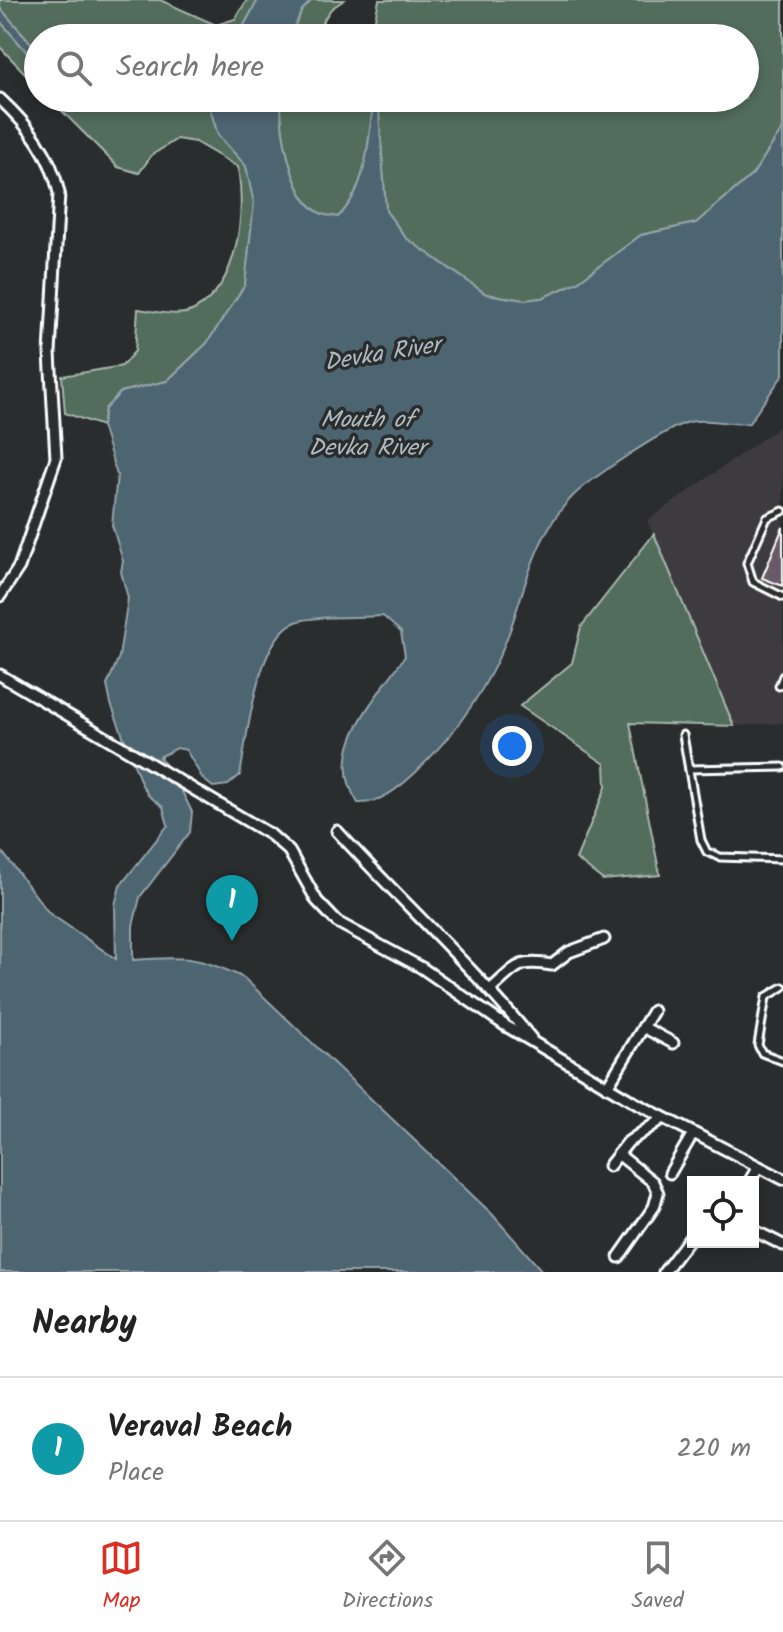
<!DOCTYPE html>
<html lang="en">
<head>
<meta charset="utf-8">
<style>
	body { margin:0; font-family:Kalam,sans-serif; background:#f2f2f2; color:#222 }
	.controls { position:absolute; right:24px; bottom:24px; display:grid; overflow:hidden; border-radius:0px; box-shadow:0 4px 12px #0003 }
	.controls button { width:72px; height:72px; display:grid; place-items:center; padding:0; border:0; border-bottom:2px solid #e0e0e0; background:#fff; color:#222; font:40px sans-serif }
	.you { position:absolute; left:512px; top:746px; width:28px; height:28px; margin:-20px; border:6px solid #fff; border-radius:50%; background:#1a73e8; box-shadow:0 0 0 12px #1a73e833 }
	.badge { display:grid; place-items:center; width:52px; height:52px; border-radius:50%; background:#d93025; color:#fff; font-size:26px; font-weight:700 }
	.pin { position:absolute; translate:-50% -66px; filter:drop-shadow(0 2px 4px #0008) }
	.pin::after { content:''; position:absolute; top:42px; width:28px; height:24px; background:inherit; clip-path:polygon(0 0,100% 0,50% 100%) }
	.list { margin:0; padding:0; list-style:none }
	h2 { display:flex; justify-content:space-between; align-items:center; height:104px; margin:0; padding:0 32px; font-size:34px }
	h2 small { font-size:26px; font-weight:400; color:#767676 }
	.list li { display:grid; grid-template-columns:52px 1fr auto; gap:24px; align-items:center; box-sizing:border-box; height:144px; padding:0 32px; border-top:2px solid #e0e0e0 }
	.list b { display:block; font-size:30px; white-space:nowrap }
	.list p { margin:0; font-size:26px; white-space:nowrap; color:#767676 }
	.list em { font-size:26px; font-style:normal; color:#767676 }
	.icon { flex:none; width:44px; height:44px; fill:none; stroke:currentColor; stroke-width:2; stroke-linecap:round; stroke-linejoin:round }
	.map { position:relative; flex:none; width:783px; height:1272px; overflow:hidden }
	.search { position:absolute; background:#fff; box-shadow:0 4px 12px #0003; left:24px; right:24px; top:24px; height:88px; display:flex; align-items:center; gap:20px; box-sizing:border-box; padding:0 28px; border-radius:44px; color:#767676; font-size:30px }
	.sheet { height:248px; background:#fff }
	nav { display:flex; justify-content:space-around; align-items:center; box-sizing:border-box; height:112px; border-top:2px solid #e0e0e0; background:#fff; font-size:22px; color:#767676 }
	nav a { display:grid; justify-items:center; gap:4px }
	nav .on { color:#d93025 }
	.map>svg:first-child { display:block }
	.built { fill:#3c3a3f }
	.green { fill:#526d5c; stroke:#a8b6ae; stroke-width:2 }
	.water { fill:#4d6571; stroke:#94a3aa; stroke-width:2 }
	.building { fill:#675a67; stroke:#fff; stroke-width:2 }
	.lines { fill:none; stroke-linecap:round; stroke-linejoin:round }
	.service-casing { stroke:#fff; stroke-width:11 }
	.minor-casing { stroke:#fff; stroke-width:15 }
	.service { stroke:#2a2d2e; stroke-width:5 }
	.minor { stroke:#2a2d2e; stroke-width:9 }
	.labels { text-anchor:middle; stroke-width:7; stroke-linejoin:round; paint-order:stroke }
	.water-label { font-size:24px; font-style:italic; fill:#afbabf; stroke:#2a2d2e }
</style>
</head>
<body>
<div class="map">
<svg width="783" height="1272" viewBox="0 0 783 1272">
	<rect width="100%" height="100%" fill="#2a2d2e"/>
	<filter id="ink" filterUnits="userSpaceOnUse"><feTurbulence type="fractalNoise" baseFrequency=".0125" numOctaves="2"/><feDisplacementMap in="SourceGraphic" scale="16" xChannelSelector="R" yChannelSelector="G"/><feConvolveMatrix kernelMatrix="1 2 1 2 8 2 1 2 1" color-interpolation-filters="sRGB"/></filter>
	<g filter="url(#ink)">
		<!-- built -->
		<path class="built" d="M783,424V723L734,726L647,521Z"/>
		<!-- green -->
		<g class="green">
			<path d="M0,0H160L216,25L235,19L247,0H258L237,38H38V51L0,8Z"/>
			<path d="M312,0H344L331,9L312,38H289L302,10Z"/>
			<path d="M379,0H783V128L753,174L696,223L641,235L578,282L542,298L524,300L486,294L406,238L386,211L378,98H745V38H371Z"/>
			<path d="M0,21L38,65V87L0,47Z"/>
			<path d="M49,98H73L113,108H133L161,98H207L218,135L246,165L254,203L245,285L207,343L167,381L121,392L105,409L102,426L65,413L62,376L122,366L135,351L138,309C155,311 178,318 194,310C240,285 245,212 238,167L195,142L177,139L152,155L139,173L118,167Z"/>
			<path d="M281,98H374C368,138 369,187 338,217C333,216 324,216 320,213C290,198 280,128 281,98Z"/>
			<path d="M654,534L734,726L630,723L660,875L603,880L576,859L606,787L605,764L520,706L572,663L581,627Z"/>
		</g>
		<!-- water -->
		<g class="water">
			<path d="M258,0H312L302,10L289,38H237Z"/>
			<path d="M0,8L38,51V65L0,21Z"/>
			<path d="M73,98H161C134,112 100,112 73,98Z"/>
			<path d="M207,98H281C280,128 290,198 320,213C324,216 333,216 338,217C369,187 368,138 374,98H378L386,211L406,238L486,294L524,300L542,298L578,282L641,235L696,223L753,174L783,128V375L749,423C729,426 709,417 689,422C665,428 590,479 572,497C535,535 526,585 509,633C489,687 456,733 415,773C400,787 380,804 358,803C323,749 376,700 405,656L401,632L383,616C359,618 317,615 296,622C257,636 247,738 240,775L228,785L213,787L203,779L186,750L177,748L159,757L174,775L192,812L190,832L140,897L133,926V960C182,956 199,956 244,978L492,1214L543,1272H0V849L49,913L116,959L115,905L120,886L168,825L163,807L148,795L141,783L111,704L107,685L119,657L128,598L121,572L123,561L112,525L117,475L102,426L105,409L121,392L167,381L207,343L245,285L254,203L246,166L218,135Z"/>
		</g>
		<!-- building -->
		<path class="building" d="M783,527V586L762,578Z"/>
		<g class="lines">
			<defs>
				<g id="service">
					<path d="M783,511L767,518L747,563L753,582L783,597"/>
					<path d="M779,686L783,676"/>
					<path d="M683,735L701,840L707,852L720,857L783,859"/>
					<path d="M689,769L783,767"/>
					<path d="M783,987L766,997L758,1045L762,1053L783,1061"/>
				</g>
				<g id="minor">
					<path d="M0,99C29,126 51,154 59,193L50,353L56,458L19,567L0,596"/>
					<path d="M0,675L271,835L289,851L317,901L337,922L422,968L506,1026L637,1104L783,1179"/>
					<path d="M337,831C401,901 471,965 531,1038"/>
					<path d="M490,990C517,967 516,959 552,965L569,952L604,939"/>
					<path d="M643,1027L673,1043"/>
					<path d="M607,1087L653,1011"/>
					<path d="M618,1154L653,1182L658,1193L654,1207L619,1257"/>
					<path d="M609,1166L628,1142L662,1119"/>
					<path d="M670,1173L692,1135"/>
					<path d="M749,1182L758,1167"/>
					<path d="M753,1230L783,1245"/>
					<path d="M664,1272L693,1234"/>
				</g>
			</defs>
			<!-- service casing -->
			<use href="#service" class="service-casing"/>
			<!-- minor casing -->
			<use href="#minor" class="minor-casing"/>
			<!-- service -->
			<use href="#service" class="service"/>
			<!-- minor -->
			<use href="#minor" class="minor"/>
		</g>
	</g>
	<g class="labels">
		<!-- water labels -->
		<g class="water-label">
			<text transform="translate(382 353) rotate(-9)" y="8">Devka River</text>
			<text x="367" y="427">Mouth of<tspan x="367" dy="28">Devka River</tspan></text>
		</g>
	</g>
</svg>
<div class="controls">
<button><svg class="icon" aria-label="locate" viewBox="0 0 24 24"><circle cx="12" cy="12" r="6"/><path d="M12 2v4M12 18v4M2 12h4M18 12h4"/></svg></button>
</div>
<div class="you"></div>
<div class="pin badge" style="left:232px;top:941px;background:#0f9aa8">1</div>
<div class="search"><svg class="icon" aria-label="search" viewBox="0 0 24 24"><circle cx="10" cy="10" r="6"/><path d="M15 15l6 6"/></svg>Search here</div>
</div>
<section class="sheet">
<h2>Nearby<small></small></h2>
<ul class="list">
<li><span class="badge" style="background:#0f9aa8">1</span><div><b>Veraval Beach</b><p>Place</p></div><em>220 m</em></li>
</ul>
</section>
<nav>
<a class="on"><svg class="icon" aria-label="map" viewBox="0 0 24 24"><path d="M3 6l6-2 6 2 6-2v14l-6 2-6-2-6 2zM9 4v14M15 6v14"/></svg>Map</a>
<a><svg class="icon" aria-label="directions" viewBox="0 0 24 24"><path d="M12 3l9 9-9 9-9-9zM9 14v-3h6M13 9l2 2-2 2"/></svg>Directions</a>
<a><svg class="icon" aria-label="saved" viewBox="0 0 24 24"><path d="M7 4h10v16l-5-4-5 4z"/></svg>Saved</a>
</nav>
</body>
</html>
